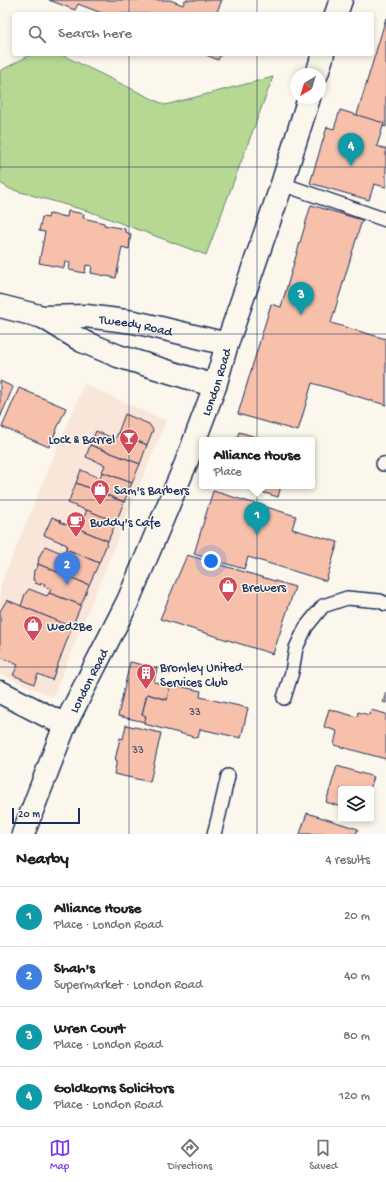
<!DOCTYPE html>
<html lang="en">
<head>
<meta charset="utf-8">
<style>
	body { margin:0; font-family:"Gochi Hand",sans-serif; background:#f6f6f6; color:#202124 }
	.controls { position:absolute; right:12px; bottom:12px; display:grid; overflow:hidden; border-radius:4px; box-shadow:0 2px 6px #0003 }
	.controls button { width:36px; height:36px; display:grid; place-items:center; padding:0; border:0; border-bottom:1px solid #e0e0e0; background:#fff; color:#202124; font:20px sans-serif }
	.compass { position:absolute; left:290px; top:68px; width:36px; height:36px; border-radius:50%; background:#fff; box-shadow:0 2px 6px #0003; rotate:218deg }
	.scale { position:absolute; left:12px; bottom:10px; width:68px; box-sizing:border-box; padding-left:4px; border:2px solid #1b2f5e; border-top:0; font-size:11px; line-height:14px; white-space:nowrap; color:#1b2f5e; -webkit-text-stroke:3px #fbf7ec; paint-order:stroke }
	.you { position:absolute; left:211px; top:561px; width:14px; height:14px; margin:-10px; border:3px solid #fff; border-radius:50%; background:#1a73e8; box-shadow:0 0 0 6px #1a73e833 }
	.badge { display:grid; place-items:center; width:26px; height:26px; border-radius:50%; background:#7c3aed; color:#fff; font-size:13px; font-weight:700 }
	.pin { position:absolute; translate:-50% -33px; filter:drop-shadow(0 1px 2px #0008) }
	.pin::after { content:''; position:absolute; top:21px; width:14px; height:12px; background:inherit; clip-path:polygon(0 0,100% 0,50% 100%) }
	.popup { position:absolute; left:199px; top:437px; width:116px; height:52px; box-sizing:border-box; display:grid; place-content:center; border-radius:4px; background:#fff; filter:drop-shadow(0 1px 3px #0005); font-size:13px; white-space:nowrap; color:#757577 }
	.popup b { font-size:15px; color:#202124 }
	.popup::after { content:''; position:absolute; left:50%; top:100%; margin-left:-8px; border:8px solid transparent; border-top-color:#fff }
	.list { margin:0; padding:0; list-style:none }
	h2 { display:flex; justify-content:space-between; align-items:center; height:52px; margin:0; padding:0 16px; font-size:17px }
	h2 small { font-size:13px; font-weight:400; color:#757577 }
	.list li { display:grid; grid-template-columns:26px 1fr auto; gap:12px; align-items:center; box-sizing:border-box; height:60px; padding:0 16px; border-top:1px solid #e0e0e0 }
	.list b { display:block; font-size:15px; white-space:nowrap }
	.list p { margin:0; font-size:13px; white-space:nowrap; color:#757577 }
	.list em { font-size:13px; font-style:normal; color:#757577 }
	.icon { flex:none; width:22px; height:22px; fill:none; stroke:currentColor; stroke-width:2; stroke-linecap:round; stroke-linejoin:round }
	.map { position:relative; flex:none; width:386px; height:834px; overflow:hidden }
	.search { position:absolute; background:#fff; box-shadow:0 2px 6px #0003; left:12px; right:12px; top:12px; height:44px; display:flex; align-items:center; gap:10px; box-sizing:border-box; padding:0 14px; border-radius:4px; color:#757577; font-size:15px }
	.sheet { height:292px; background:#fff }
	nav { display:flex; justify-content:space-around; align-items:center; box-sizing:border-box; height:56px; border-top:1px solid #e0e0e0; background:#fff; font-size:11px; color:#757577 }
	nav a { display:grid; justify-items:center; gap:2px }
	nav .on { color:#7c3aed }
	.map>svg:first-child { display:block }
	.built { fill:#fae6d8 }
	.green { fill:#b6d892; stroke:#688478 }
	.building { fill:#f7c0ab; stroke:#1b2f5e }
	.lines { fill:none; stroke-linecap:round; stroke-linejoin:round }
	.service-casing { stroke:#1b2f5e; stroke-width:16 }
	.minor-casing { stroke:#1b2f5e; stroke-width:25 }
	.primary-casing { stroke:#1b2f5e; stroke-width:25 }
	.service { stroke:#fbf7ec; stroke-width:13 }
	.minor { stroke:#fbf7ec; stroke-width:22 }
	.primary { stroke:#fbf7ec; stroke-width:22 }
	.grid { fill:none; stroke:#1b2f5e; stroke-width:1; stroke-opacity:0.55 }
	.labels { text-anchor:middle; stroke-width:3; stroke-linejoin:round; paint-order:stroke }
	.number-label { font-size:11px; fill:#525371 }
	.street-label { font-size:13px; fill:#1b2f5e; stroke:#fbf7ec }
	.poi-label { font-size:13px; fill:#1b2f5e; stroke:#fbf7ec; text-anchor:start }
</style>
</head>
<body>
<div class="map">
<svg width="386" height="834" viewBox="0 0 386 834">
	<rect width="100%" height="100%" fill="#fbf7ec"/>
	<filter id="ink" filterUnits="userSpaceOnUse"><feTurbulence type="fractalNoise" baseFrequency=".025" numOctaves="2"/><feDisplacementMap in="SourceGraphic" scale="8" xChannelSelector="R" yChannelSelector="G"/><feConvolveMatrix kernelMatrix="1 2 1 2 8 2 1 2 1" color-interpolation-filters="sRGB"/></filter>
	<g filter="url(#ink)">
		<!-- built -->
		<path class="built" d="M84,384L166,421L53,697L0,674V586Z"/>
		<!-- green -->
		<path class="green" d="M32,54H60L165,105L273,77L206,255L91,212L10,189L0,183V71Z"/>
		<!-- building -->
		<g class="building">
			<path d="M49,0H170L183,5L185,0H222L216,14H104L78,4L75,10Z"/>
			<path d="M386,18V127L356,118Z"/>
			<path d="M204,54H221L218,60Z"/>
			<path d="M340,110L384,123L377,146L386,149V187L374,184L369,200L310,183L327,127L334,129Z"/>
			<path d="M311,205L362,220L331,323L386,339V405L312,383L298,431L238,414L271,304L281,307Z"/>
			<path d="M68,211L84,214L83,218L104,223V225L125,229V232L131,234L129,249L122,247L116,278L91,273L92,266L86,265L85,273L69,270L70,263L65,261L64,268L39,263L45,232L39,231L42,217L48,218L49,214L67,217Z"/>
			<path d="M0,381L13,387L0,418Z"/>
			<path d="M19,388L66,408L49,447L2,427Z"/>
			<path d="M125,414L149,424L153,430L147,445L118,433Z"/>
			<path d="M96,431L115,439L118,433L147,445L140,464L90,445Z"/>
			<path d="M239,432L266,440H237Z"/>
			<path d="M90,445L140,464L132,483L102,472L105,465L86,457Z"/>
			<path d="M81,470L100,478L102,472L132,483L124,502L76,483Z"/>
			<path d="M76,483L124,502L116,522L68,503Z"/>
			<path d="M241,486H281L278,497Z"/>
			<path d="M213,491L296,516L292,529L338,542L326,581L248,557L244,569L194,554Z"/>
			<path d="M87,510L116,522L108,541L79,529Z"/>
			<path d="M52,517L61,521L60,522L67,525L68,523L72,525V526L108,541L99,563L66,549L67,545L44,535Z"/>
			<path d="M45,546L64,554L66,549L99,563L89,585L38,564L39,557Z"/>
			<path d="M187,555L295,587L273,654L160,619Z"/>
			<path d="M38,564L89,585L81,605L49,593L51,589L44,586L45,584L41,583V585L35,583L36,581L33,580L34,570L37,568Z"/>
			<path d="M29,589L47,596L49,593L81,605L72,627L21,606L25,594Z"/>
			<path d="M7,600L72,627L52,680L38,674L34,684L13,675L18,665L0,657V611Z"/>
			<path d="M130,662L157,668L154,682L170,686L167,700L147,694L142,715L146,716L145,722L118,716Z"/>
			<path d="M170,686L178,688V686L201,691L200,697L248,708L241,738L200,729L198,738L144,724L146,716L142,715L147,694L167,700Z"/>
			<path d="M386,692V703L383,702Z"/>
			<path d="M329,709L357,717L358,712L369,715L371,710L386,714V759L334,745L337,731L324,727Z"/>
			<path d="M126,725L161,733L150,782L114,774L117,760H115L120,738L123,739Z"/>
			<path d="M337,766L374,777L370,789H341V807L326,802Z"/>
			<path d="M307,813L358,829L356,834H300Z"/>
		</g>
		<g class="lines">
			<defs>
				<g id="service">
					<path d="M282,184L386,220"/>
					<path d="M383,464H386"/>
					<path d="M284,698L292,672L296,648L306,627L323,606L347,598L380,601L386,604"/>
					<path d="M214,834L219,815L228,776"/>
				</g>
				<path id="minor" d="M0,692L65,725"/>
				<g id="primary">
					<path d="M336,14L341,0"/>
					<path d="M317,74L323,54"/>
					<path id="s1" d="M0,306L43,317L86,316L134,322L152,326L227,344"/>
					<path d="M43,317L82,341L118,356L215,386"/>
					<path id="s2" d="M23,834L65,725L128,601L186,463L215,386L227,344L282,184L309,98"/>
				</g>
			</defs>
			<!-- service casing -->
			<use href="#service" class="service-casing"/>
			<!-- minor casing -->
			<use href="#minor" class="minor-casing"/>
			<!-- primary casing -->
			<use href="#primary" class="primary-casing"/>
			<!-- service -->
			<use href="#service" class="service"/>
			<!-- minor -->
			<use href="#minor" class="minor"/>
			<!-- primary -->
			<use href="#primary" class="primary"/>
		</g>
	</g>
	<!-- grid -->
	<path class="grid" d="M129,0V14M257,0V14M129,54V834M257,54V834M0,167H386M0,334H386M0,500H386M0,667H386"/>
	<!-- icons -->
	<defs>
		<symbol id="bar-pin" viewBox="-11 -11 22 30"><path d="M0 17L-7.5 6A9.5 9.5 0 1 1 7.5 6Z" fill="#d1495b" stroke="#fbf7ec"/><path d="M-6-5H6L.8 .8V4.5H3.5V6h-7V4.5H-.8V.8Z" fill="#fff"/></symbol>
		<symbol id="shop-pin" viewBox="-11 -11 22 30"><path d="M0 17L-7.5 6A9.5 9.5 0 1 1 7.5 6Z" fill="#d1495b" stroke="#fbf7ec"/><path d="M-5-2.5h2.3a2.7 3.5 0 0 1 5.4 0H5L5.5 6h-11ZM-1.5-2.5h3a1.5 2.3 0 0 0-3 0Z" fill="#fff"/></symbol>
		<symbol id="cafe-pin" viewBox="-11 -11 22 30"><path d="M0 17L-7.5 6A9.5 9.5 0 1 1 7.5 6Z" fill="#d1495b" stroke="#fbf7ec"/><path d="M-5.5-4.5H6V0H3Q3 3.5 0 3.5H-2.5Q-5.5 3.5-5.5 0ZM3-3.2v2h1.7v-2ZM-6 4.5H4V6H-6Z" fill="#fff"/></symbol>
		<symbol id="building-pin" viewBox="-11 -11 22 30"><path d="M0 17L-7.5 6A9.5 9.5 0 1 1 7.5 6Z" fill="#d1495b" stroke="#fbf7ec"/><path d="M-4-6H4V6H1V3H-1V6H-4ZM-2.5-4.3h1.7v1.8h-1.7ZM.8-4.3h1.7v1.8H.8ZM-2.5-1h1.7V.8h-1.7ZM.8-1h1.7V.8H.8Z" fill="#fff"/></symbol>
	</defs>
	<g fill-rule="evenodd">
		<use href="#bar-pin" x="118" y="427" width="22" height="30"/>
		<use href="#shop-pin" x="89" y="478" width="22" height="30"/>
		<use href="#cafe-pin" x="65" y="510" width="22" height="30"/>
		<use href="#shop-pin" x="217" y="575" width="22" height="30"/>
		<use href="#shop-pin" x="22" y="614" width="22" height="30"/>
		<use href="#building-pin" x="135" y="662" width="22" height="30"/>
	</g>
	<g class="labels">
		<!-- number labels -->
		<g class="number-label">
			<text x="195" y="715">33</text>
			<text x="138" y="753">33</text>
		</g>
		<!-- street labels -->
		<g class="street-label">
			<text dy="5" stroke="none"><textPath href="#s1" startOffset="138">Tweedy Road</textPath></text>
			<text dy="5" stroke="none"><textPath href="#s2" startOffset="492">London Road</textPath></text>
			<text dy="5" stroke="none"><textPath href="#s2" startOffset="167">London Road</textPath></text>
		</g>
		<!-- poi labels -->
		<g class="poi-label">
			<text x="115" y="443" text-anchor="end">Lock &amp; Barrel</text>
			<text x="114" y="494">Sam's Barbers</text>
			<text x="90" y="526">Buddy's Cafe</text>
			<text x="242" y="591">Brewers</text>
			<text x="47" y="630">Wed2Be</text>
			<text x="160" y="671">Bromley United<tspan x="160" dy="15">Services Club</tspan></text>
		</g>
	</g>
</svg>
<div class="controls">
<button><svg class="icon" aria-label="layers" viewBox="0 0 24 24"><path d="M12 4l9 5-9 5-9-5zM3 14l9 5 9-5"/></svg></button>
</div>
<svg class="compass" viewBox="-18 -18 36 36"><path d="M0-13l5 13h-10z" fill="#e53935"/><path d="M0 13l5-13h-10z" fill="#757577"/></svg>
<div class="scale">20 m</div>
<div class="you"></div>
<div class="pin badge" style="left:257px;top:535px;background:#0f9aa8">1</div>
<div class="popup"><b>Alliance House</b>Place</div>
<div class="pin badge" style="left:67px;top:585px;background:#3f7fe0">2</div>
<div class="pin badge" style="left:301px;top:315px;background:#0f9aa8">3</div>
<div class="pin badge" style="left:351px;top:166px;background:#0f9aa8">4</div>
<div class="search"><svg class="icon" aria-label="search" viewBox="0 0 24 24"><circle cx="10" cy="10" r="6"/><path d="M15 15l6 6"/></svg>Search here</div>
</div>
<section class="sheet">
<h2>Nearby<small>4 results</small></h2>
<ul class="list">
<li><span class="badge" style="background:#0f9aa8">1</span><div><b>Alliance House</b><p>Place · London Road</p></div><em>20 m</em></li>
<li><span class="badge" style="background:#3f7fe0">2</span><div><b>Shah's</b><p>Supermarket · London Road</p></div><em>40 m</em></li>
<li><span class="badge" style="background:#0f9aa8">3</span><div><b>Wren Court</b><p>Place · London Road</p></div><em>80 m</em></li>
<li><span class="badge" style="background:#0f9aa8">4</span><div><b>Goldkorns Solicitors</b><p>Place · London Road</p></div><em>120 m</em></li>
</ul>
</section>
<nav>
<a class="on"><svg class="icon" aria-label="map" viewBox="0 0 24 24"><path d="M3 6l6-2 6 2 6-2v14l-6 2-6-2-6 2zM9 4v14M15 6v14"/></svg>Map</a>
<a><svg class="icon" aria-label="directions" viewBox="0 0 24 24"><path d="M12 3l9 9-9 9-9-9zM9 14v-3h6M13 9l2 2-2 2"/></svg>Directions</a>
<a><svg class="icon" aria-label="saved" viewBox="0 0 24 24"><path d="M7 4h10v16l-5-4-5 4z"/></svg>Saved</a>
</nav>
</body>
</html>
